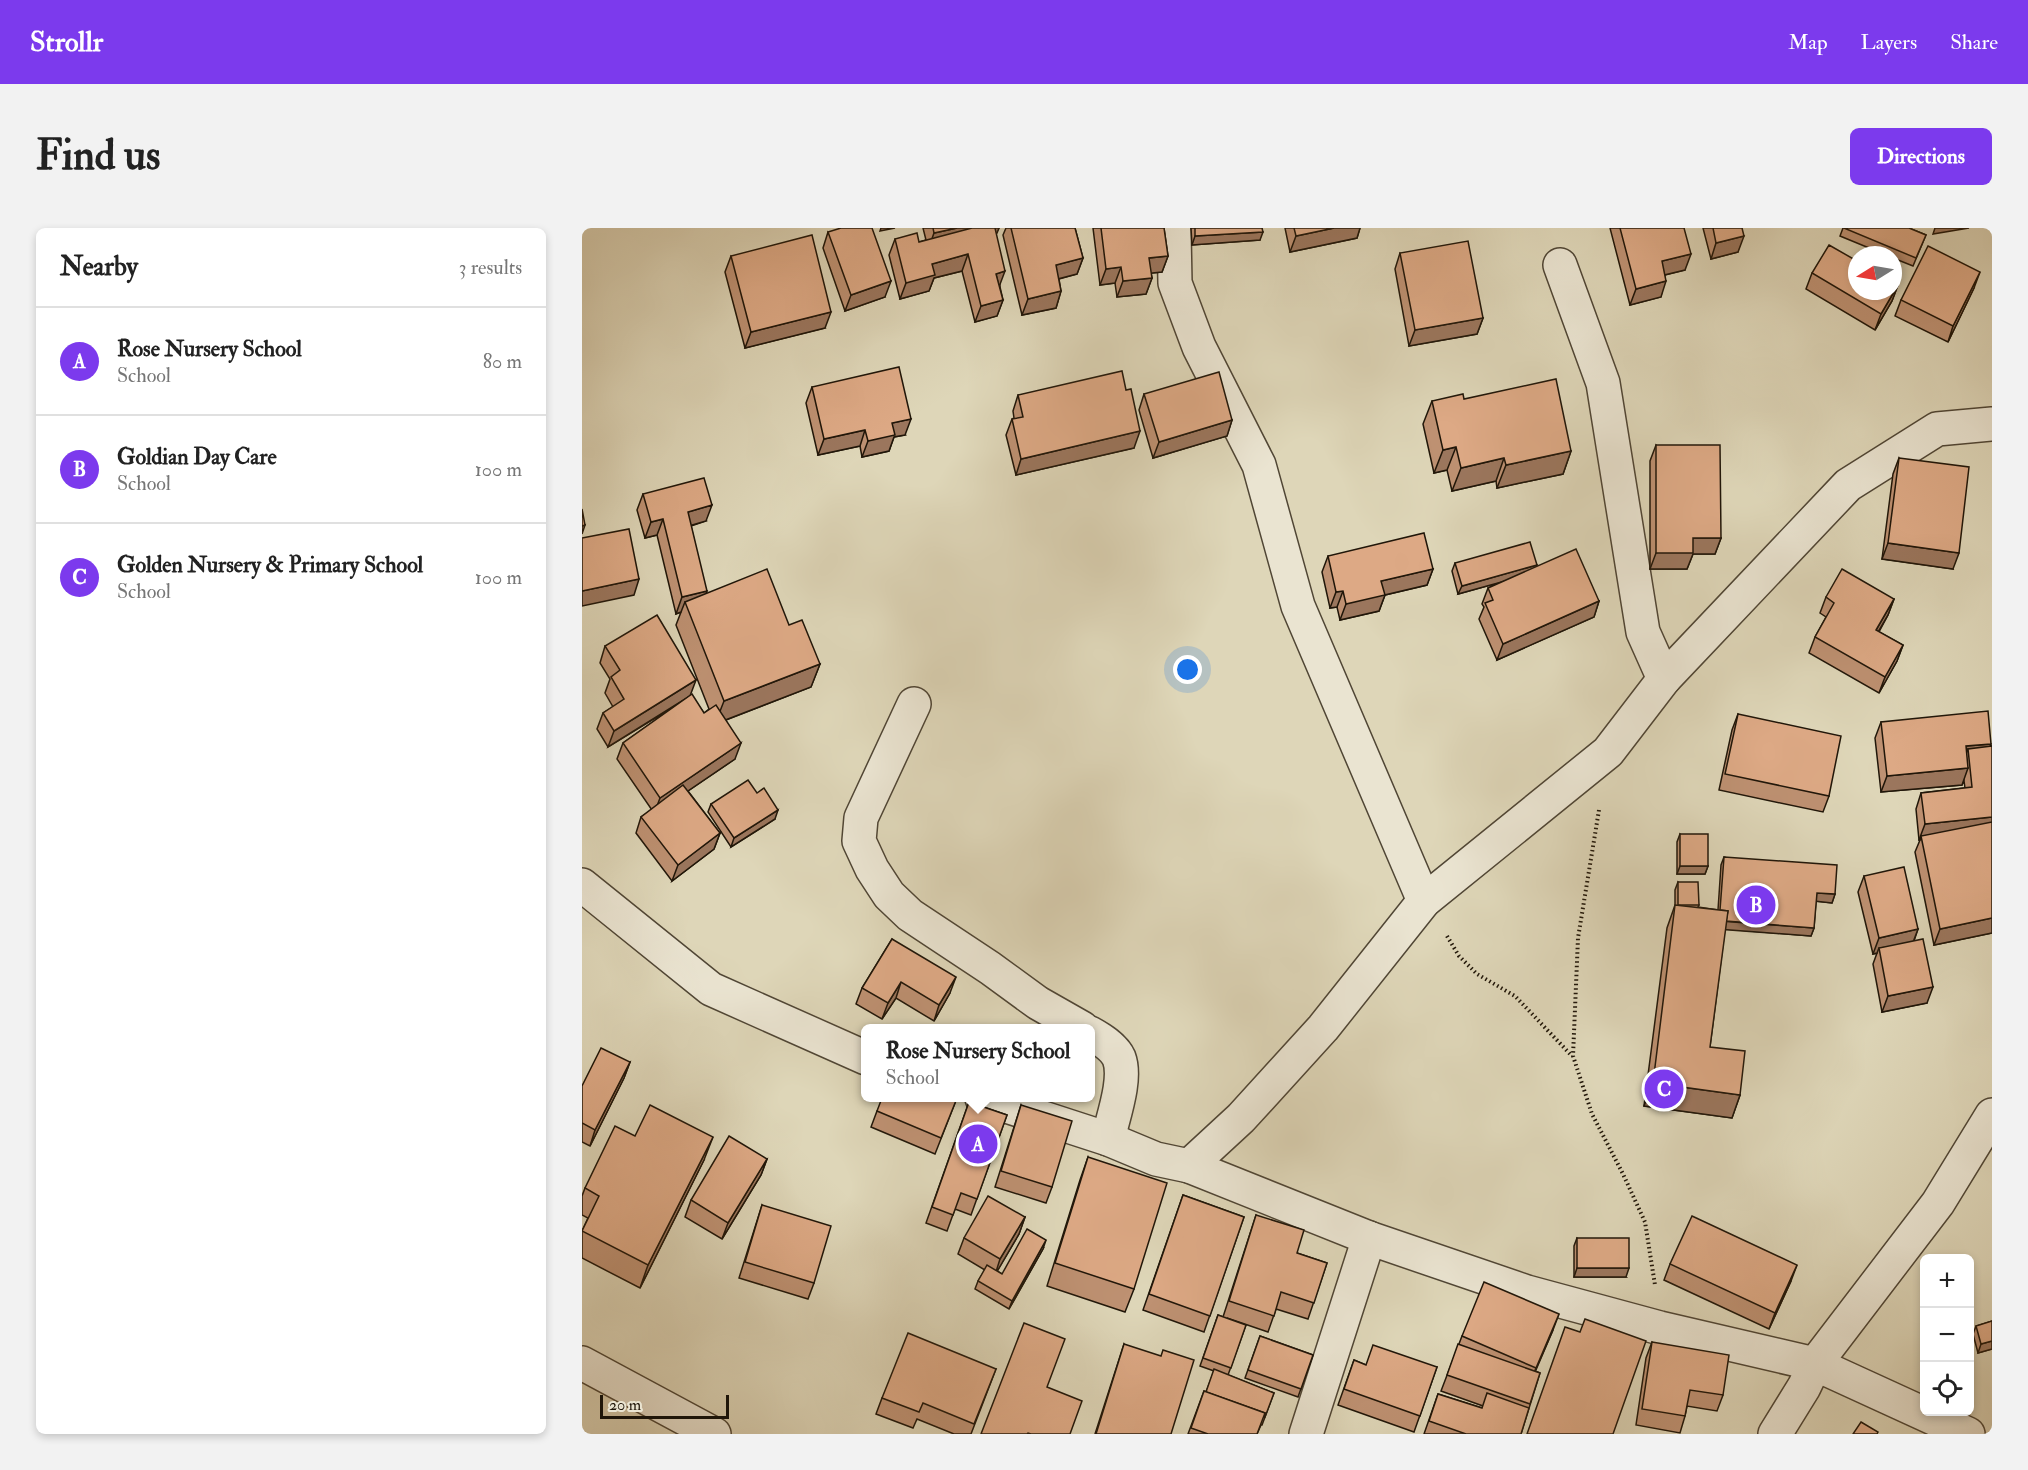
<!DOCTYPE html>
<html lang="en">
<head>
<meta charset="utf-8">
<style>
	body { margin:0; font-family:"IM FELL Double Pica",serif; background:#f2f2f2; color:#222 }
	.controls { position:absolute; right:18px; bottom:18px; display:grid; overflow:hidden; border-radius:9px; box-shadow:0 3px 9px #0003 }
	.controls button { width:54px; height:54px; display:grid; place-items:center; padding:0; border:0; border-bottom:2px solid #e0e0e0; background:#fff; color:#222; font:30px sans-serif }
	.compass { position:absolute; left:1266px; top:18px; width:54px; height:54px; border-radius:50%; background:#fff; box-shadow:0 3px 9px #0003; rotate:259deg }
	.scale { position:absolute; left:18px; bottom:15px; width:129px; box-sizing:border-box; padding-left:6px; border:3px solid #201609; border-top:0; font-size:16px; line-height:21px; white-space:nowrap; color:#201609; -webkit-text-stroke:4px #eae4d1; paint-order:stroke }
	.you { position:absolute; left:606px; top:442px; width:21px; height:21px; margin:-15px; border:4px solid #fff; border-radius:50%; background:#1a73e8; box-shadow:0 0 0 9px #1a73e833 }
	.badge { display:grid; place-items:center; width:39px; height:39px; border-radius:50%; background:#7c3aed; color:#fff; font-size:20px; font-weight:700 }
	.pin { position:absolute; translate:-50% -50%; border:3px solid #fff; box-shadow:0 2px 6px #0006 }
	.popup { position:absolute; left:279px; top:796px; width:234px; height:78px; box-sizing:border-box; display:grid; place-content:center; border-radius:9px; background:#fff; filter:drop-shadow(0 2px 4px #0005); font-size:20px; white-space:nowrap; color:#767676 }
	.popup b { font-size:22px; color:#222 }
	.popup::after { content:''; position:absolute; left:50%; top:100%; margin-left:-12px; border:12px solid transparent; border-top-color:#fff }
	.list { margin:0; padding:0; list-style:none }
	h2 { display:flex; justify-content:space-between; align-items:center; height:78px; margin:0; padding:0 24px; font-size:26px }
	h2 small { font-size:20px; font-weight:400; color:#767676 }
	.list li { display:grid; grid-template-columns:39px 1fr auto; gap:18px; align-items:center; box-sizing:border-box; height:108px; padding:0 24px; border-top:2px solid #e0e0e0 }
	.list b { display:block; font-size:22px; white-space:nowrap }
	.list p { margin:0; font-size:20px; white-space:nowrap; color:#767676 }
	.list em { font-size:20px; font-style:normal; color:#767676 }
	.icon { flex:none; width:33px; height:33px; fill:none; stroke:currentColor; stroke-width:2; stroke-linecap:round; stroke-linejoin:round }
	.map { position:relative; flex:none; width:1410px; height:1206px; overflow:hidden; border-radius:9px }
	header { display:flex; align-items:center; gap:36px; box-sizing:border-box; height:84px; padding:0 30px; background:#7c3aed; color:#fff }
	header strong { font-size:28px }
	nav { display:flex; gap:33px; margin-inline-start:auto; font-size:21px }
	.intro { display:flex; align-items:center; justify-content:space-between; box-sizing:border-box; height:144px; padding:0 36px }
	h1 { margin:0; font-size:42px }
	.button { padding:15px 27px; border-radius:9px; background:#7c3aed; color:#fff; font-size:21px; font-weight:700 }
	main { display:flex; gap:36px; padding:0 36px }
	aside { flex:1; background:#fff; border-radius:9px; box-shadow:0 3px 9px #0003 }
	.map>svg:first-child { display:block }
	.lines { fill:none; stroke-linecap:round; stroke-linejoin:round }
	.street-casing { stroke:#504635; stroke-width:36 }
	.path { stroke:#201609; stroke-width:4; stroke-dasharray:1.5 3; stroke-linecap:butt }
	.street { stroke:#eae4d1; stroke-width:33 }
	.wall { fill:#be9172; stroke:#201609; stroke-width:1.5 }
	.shaded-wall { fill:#9b765d; stroke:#201609; stroke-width:1.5 }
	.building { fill:#dda985; stroke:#201609; stroke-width:1.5 }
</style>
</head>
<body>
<header>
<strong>Strollr</strong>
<nav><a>Map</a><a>Layers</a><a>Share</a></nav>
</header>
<div class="intro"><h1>Find us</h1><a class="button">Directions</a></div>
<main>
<aside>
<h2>Nearby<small>3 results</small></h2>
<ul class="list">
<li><span class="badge">A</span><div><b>Rose Nursery School</b><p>School</p></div><em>80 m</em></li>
<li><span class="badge">B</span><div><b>Goldian Day Care</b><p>School</p></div><em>100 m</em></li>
<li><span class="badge">C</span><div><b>Golden Nursery &amp; Primary School</b><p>School</p></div><em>100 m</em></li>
</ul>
</aside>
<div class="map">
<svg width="1410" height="1206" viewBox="0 0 1410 1206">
	<rect width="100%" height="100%" fill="#ded6b8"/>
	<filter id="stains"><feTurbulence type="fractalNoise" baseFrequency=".00333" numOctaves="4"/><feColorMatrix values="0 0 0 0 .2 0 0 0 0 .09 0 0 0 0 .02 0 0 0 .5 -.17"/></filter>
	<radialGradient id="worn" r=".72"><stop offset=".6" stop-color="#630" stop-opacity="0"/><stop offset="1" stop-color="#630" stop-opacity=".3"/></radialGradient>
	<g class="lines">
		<defs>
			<g id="street">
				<path d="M592,4L593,55L617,119L677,237L716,378L842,673"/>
				<path d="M978,37L1021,155L1061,404L1082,451"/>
				<path d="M332,476L279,590L277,613L290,641L307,667L328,687L408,740L456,775L500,800"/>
				<path d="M0,657L129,761L284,830"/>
				<path d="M508,805C519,811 532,819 537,830C545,851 531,889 526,911"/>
				<path d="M400,870L526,911L574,931L607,938L659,890L741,800L842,673L1026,524L1082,451L1266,257L1355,201L1410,196"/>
				<path d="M607,938L787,1010L945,1064L1078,1100L1233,1136L1386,1206"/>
				<path d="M0,1135L132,1206"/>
				<path d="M724,1206L787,1010"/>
				<path d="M1193,1206L1222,1159L1233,1136L1356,975L1410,887"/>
			</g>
		</defs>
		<!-- street casing -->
		<use href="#street" class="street-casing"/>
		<!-- path -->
		<g class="path">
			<path d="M1017,582L996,710L991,828L1010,886L1041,946L1063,994L1073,1057"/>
			<path d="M865,708L877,728L895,746L933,768L990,828"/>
		</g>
		<!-- street -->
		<use href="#street" class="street"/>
	</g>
	<!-- wall -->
	<g class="wall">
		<path d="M341,0H417L414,5L418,59L421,72L415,88L393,94L380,43L352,50L347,63L318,71L307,27L313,11L337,14L344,12Z"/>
		<path d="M424,0H493L501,30L495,46L477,51L479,63L474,80L440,87L421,7Z"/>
		<path d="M511,0H582L586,28L580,44L569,45L570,50L564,66L535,69L533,55L518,57Z"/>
		<path d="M609,0H680L678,12L610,17Z"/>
		<path d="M703,0H778L775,10L708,24Z"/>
		<path d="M1028,0H1102L1103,42L1083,47L1079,69L1048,77Z"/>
		<path d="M1121,0H1160L1156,24L1129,31Z"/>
		<path d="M1261,0H1327L1344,7L1331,38L1311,30V27H1304L1258,8Z"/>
		<path d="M246,4L303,69L263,83L241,20Z"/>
		<path d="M818,25L901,90L895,106L827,118L813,41Z"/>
		<path d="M149,28L243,100L163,120L143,44Z"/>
		<path d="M1230,45L1316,57L1310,73L1293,102L1224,61Z"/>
		<path d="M1392,60L1366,114L1313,88L1319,72Z"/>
		<path d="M230,159L323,207L312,209L307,223L280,229L278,218L236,227L224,175Z"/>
		<path d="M544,162L552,220L434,247L424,207L430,191L432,190L431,183L436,167Z"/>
		<path d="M562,166L650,192L645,208L571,230L557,182Z"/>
		<path d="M882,171L989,223L981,246L915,260L914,253L870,263L865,242L852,245L841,196L850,173Z"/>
		<path d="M1074,217L1139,310L1133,326H1111L1105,341H1068V233Z"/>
		<path d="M1317,230L1371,341L1300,331L1311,246Z"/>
		<path d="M61,266L124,293L109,298L124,366L207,397L238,436L229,459L144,492L153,531L106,563L138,605L132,621L90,653L54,605L59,589L70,582L35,531L41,515L93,478L26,519L15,501L21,485L31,479L23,465L28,451L18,435L23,418L109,467L122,485L127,481L94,397L99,384L94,386L75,307L63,310L55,282Z"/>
		<path d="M746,328L851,341L845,357L803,367L797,383L758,392L755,379L748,380L740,344Z"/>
		<path d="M873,335L954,339L1017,373L1012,389L915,432L897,391L902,379L900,376L906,360L919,354L876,366L870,343Z"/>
		<path d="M1244,369L1312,371L1306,387L1297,404L1321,417L1315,433L1297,465L1227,425L1233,409L1244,389L1238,385Z"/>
		<path d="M1156,486L1247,568L1241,584L1137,562L1150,502Z"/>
		<path d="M1299,494L1410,518V705L1352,717L1333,624L1338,612H1337L1334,581L1339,565L1383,560L1382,553L1380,557L1299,564L1293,510Z"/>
		<path d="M175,565L193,591L149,619L126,584L129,576Z"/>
		<path d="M1098,606L1126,638L1123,646H1095V614Z"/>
		<path d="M1142,629L1253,666L1250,675L1234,673L1232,700L1229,708L1143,701L1128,819L1158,867L1150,890L1062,878L1085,700L1093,677V662L1096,654L1117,677L1116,679L1136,682L1139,637Z"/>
		<path d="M1282,648L1336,701L1332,713L1345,775L1300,784L1291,736L1295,725L1291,726L1276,664Z"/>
		<path d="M310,711L368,765L352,793L314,770L300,791L274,776L280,760Z"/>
		<path d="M48,834L42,850L8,918L0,914V858Z"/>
		<path d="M375,870L353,926L289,899L295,883Z"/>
		<path d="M387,874L425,887L389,987L373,981L365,1003L344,995Z"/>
		<path d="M439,877L470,959L464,975L413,959Z"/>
		<path d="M506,929L552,1061L543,1084L465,1058L498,952Z"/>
		<path d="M185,931L179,947L140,1011L103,989L109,972Z"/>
		<path d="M122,932L58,1060L0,1030V1003L6,990L0,987V968L3,960Z"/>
		<path d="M601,967L662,989L622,1104L561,1082Z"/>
		<path d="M180,977L232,1055L226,1071L157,1050Z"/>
		<path d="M674,987L715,1025L745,1035L726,1091L694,1081L686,1104L645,1090L664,1097L646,1147L692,1165L680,1197H679L675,1206H606L622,1163L624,1164L632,1143L618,1138L636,1087L641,1089Z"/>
		<path d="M443,989L437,1006L415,1043L420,1046L461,1021L427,1081L393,1061L396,1053L403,1042L376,1026L382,1010Z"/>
		<path d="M995,1010L1044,1049H992V1018Z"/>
		<path d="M1088,1036L1209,1053L1187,1101L1082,1052Z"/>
		<path d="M1410,1093V1121L1396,1125L1391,1106L1394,1098Z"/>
		<path d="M971,1102L953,1143L958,1145L939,1206H842L856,1166L900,1180L901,1178L859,1163L880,1108Z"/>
		<path d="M678,1108L731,1127L716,1169L663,1150Z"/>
		<path d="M1070,1114L1141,1167L1135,1183L1105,1178L1103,1188L1098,1205L1054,1197L1064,1130Z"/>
		<path d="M542,1116L589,1206H513Z"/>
		<path d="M772,1132L784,1137L855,1139L832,1204L756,1177Z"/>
		<path d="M414,1141L389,1206H372L335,1191L331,1200L294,1186L300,1170Z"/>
	</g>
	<!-- shaded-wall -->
	<g class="shaded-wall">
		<path d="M299,0H313L298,3Z"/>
		<path d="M375,0H417L415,5L346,22L352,5Z"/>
		<path d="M752,0H778L775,10L708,24L714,8Z"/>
		<path d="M1353,0H1387L1351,6Z"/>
		<path d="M681,4L678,12L610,17L613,8Z"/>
		<path d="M1162,8L1156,24L1129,31L1134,15Z"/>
		<path d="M386,26L380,43L352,50L347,63L318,71L324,55L350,36Z"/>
		<path d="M1109,26L1103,42L1074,49L1080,33Z"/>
		<path d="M586,28L580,44L561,46L567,30Z"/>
		<path d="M501,30L495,46L468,53L474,37Z"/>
		<path d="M539,39L533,55L518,57L524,41Z"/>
		<path d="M423,43L417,59L414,46Z"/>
		<path d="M1398,44L1392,60L1366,114L1371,98Z"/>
		<path d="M570,50L564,66L535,69L541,53Z"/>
		<path d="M309,53L303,69L263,83L269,67Z"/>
		<path d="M1084,53L1079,69L1048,77L1054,61Z"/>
		<path d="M1316,57L1310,73L1293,102L1299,86Z"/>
		<path d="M479,63L474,80L440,87L446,71Z"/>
		<path d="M421,72L415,88L393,94L399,78Z"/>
		<path d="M249,84L243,100L163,120L169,104Z"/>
		<path d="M901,90L895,106L827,118L833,102Z"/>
		<path d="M329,191L323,207L312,209L307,223L280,229L286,213L310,195Z"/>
		<path d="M650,192L645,208L571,230L577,214Z"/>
		<path d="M283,202L278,218L236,227L242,211Z"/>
		<path d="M558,203L552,220L434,247L439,231Z"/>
		<path d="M874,219L865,242L852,245L861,222Z"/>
		<path d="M989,223L981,246L915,260L924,237Z"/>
		<path d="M922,230L914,253L870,263L879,240Z"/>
		<path d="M130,277L124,293L100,300L106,284Z"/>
		<path d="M81,291L75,307L63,310L69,294Z"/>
		<path d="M3,297L0,306V298Z"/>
		<path d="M1111,310H1139L1133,326H1111L1105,341H1068L1074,325Z"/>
		<path d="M1306,315L1377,325L1371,341L1300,331Z"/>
		<path d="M955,337L952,345L876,366L880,358Z"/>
		<path d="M851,341L845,357L803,367L797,383L758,392L764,376L799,353Z"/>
		<path d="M57,351L52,367L0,378V363Z"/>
		<path d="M125,363L119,379L103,374L99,384L94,386L100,369Z"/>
		<path d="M761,363L755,379L748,380L754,364Z"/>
		<path d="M1312,371L1306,387L1288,418L1294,402Z"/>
		<path d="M1017,373L1012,389L915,432L921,416Z"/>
		<path d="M1321,417L1315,433L1297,465L1303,449Z"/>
		<path d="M238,436L229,459L133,496L142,473Z"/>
		<path d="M114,452L108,468L26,519L32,503Z"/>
		<path d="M159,515L153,531L72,586L78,570Z"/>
		<path d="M1409,516L1403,532L1386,521L1381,534L1384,518Z"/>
		<path d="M1386,540L1380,557L1299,564L1305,548Z"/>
		<path d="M196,582L193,591L149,619L152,610Z"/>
		<path d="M1410,589V604L1339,608L1338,612H1337L1343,596Z"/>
		<path d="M138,605L132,621L90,653L96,637Z"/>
		<path d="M1098,638H1126L1123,646H1095Z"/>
		<path d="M1235,665L1253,666L1250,675L1232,673Z"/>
		<path d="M1410,690V705L1352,717L1358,701Z"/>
		<path d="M1138,693L1232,700L1229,708L1135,701Z"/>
		<path d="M1336,701L1330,717L1297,720L1295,725L1291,726L1297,710Z"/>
		<path d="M374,749L368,765L352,793L357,777Z"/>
		<path d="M319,754L314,770L300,791L306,775Z"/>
		<path d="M1351,759L1345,775L1300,784L1306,768Z"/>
		<path d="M48,834L42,850L8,918L13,902Z"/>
		<path d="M1071,855L1158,867L1150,890L1062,878Z"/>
		<path d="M131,909L122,932L58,1060L66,1037Z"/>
		<path d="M185,931L179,947L140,1011L146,995Z"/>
		<path d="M443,989L437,1006L413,1047L418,1031Z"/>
		<path d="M464,1012L461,1021L427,1081L430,1073Z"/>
		<path d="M1215,1037L1209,1053L1187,1101L1193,1085Z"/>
		<path d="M995,1040H1047L1044,1049H992Z"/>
		<path d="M977,1086L971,1102L948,1156L954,1140Z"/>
		<path d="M1410,1113V1121L1396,1125L1399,1116Z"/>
	</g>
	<!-- building -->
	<g class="building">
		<path d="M259,0H290L309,53L269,67L246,4Z"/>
		<path d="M351,0H375L352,5Z"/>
		<path d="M390,0H413L423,43L414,46L421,72L399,78L386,26L350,36L353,47L324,55L313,11L335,5L337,14Z"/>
		<path d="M429,0H493L501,30L474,37L479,63L446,71Z"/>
		<path d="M519,0H582L586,28L567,30L570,50L541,53L539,39L524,41Z"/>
		<path d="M613,0H680L681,4L613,8Z"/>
		<path d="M712,0H752L714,8Z"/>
		<path d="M1038,0H1102L1109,26L1080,33L1084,53L1054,61Z"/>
		<path d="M1131,0H1160L1162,8L1134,15Z"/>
		<path d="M1262,0H1327L1344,7L1334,30Z"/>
		<path d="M230,7L249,84L169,104L149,28Z"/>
		<path d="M886,13L901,90L833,102L818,25Z"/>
		<path d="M1247,17L1275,33V63H1311V54L1316,57L1299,86L1230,45Z"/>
		<path d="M1346,18L1398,44L1371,98L1319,72Z"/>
		<path d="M317,139L329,191L310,195L313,207L286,213L283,202L242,211L230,159Z"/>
		<path d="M540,143L544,162L549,161L558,203L439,231L430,191L441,189L436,167Z"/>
		<path d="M637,144L650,192L577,214L562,166Z"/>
		<path d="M974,151L989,223L924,237L922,230L879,240L874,219L861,222L850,173L881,166L882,171Z"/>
		<path d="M1074,217H1138L1139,310H1111V325H1074Z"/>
		<path d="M1317,230L1387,239L1377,325L1306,315Z"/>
		<path d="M122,250L130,277L106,284L125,363L100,369L81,291L69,294L61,266Z"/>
		<path d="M0,281L3,297L0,298Z"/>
		<path d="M47,301L57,351L0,363V310Z"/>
		<path d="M842,305L851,341L799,353L803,367L764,376L761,363L754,364L746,328Z"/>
		<path d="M948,314L955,337L880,358L873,335Z"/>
		<path d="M994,321L1017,373L921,416L903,375L911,372L906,360Z"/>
		<path d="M185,341L207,397L220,392L238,436L142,473L103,374Z"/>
		<path d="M1260,341L1312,371L1294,402L1321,417L1303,449L1233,409L1252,375L1244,369Z"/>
		<path d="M75,387L114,452L32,503L21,485L42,471L29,449L38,442L23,418Z"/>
		<path d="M110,466L122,485L134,477L159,515L78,570L41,515Z"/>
		<path d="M1406,483L1409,516L1384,518L1386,540L1305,548L1299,494Z"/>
		<path d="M1156,486L1259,508L1247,568L1143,546Z"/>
		<path d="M1410,518V589L1343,596L1339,565L1390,559L1386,521Z"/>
		<path d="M166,552L175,565L182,560L196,582L152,610L129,576Z"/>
		<path d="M101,557L138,605L96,637L59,589Z"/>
		<path d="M1410,594V690L1358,701L1339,608Z"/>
		<rect x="1098" y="606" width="28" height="32"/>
		<path d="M1142,629L1255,637L1253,666L1235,665L1232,700L1144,693L1146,683L1138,682Z"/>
		<path d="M1322,639L1336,701L1297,710L1282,648Z"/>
		<path d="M1096,654H1116L1117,677H1096Z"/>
		<path d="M1093,677L1146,683L1128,819L1163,823L1158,867L1071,855Z"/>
		<path d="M310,711L374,749L357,777L319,754L306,775L280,760Z"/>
		<path d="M1341,711L1351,759L1306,768L1297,720Z"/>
		<path d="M19,820L48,834L13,902L0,895V858Z"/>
		<path d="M300,870H375L359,910L295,883Z"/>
		<path d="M387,874L425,887L395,971L379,965L371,987L350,979Z"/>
		<path d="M68,877L131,909L66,1037L0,1003L17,968L3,960L33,898L53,908Z"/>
		<path d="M439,877L490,893L470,959L419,943Z"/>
		<path d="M147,908L185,931L146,995L109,972Z"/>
		<path d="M506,929L585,955L552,1061L473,1035Z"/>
		<path d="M601,967L662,989L628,1088L567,1066Z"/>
		<path d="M406,968L443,989L418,1031L382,1010Z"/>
		<path d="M180,977L249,998L232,1055L163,1034Z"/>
		<path d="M674,987L722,1002L715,1025L745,1035L732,1075L699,1064L692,1088L647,1073Z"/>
		<path d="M1110,988L1215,1037L1193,1085L1088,1036Z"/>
		<path d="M445,1001L464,1012L430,1073L396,1053L405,1037L420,1046Z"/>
		<rect x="995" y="1010" width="52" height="30"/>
		<path d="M902,1054L977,1086L954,1140L880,1108Z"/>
		<path d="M636,1087L664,1097L649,1140L621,1130Z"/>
		<path d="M1003,1091L1064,1113L1031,1206H945L983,1099L998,1104Z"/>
		<path d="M1410,1093V1113L1399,1116L1394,1098Z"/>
		<path d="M442,1095L483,1111L465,1159L500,1173L488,1206H449L446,1205L445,1206H399Z"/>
		<path d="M326,1105L414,1141L392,1196L341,1175L337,1184L300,1170Z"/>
		<path d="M678,1108L731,1127L719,1161L666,1142Z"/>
		<path d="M1070,1114L1147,1127L1141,1167L1108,1162L1103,1188L1060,1181Z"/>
		<path d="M542,1116L579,1128L581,1122L612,1132L589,1206H514Z"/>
		<path d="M876,1116L958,1145L948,1176L865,1147Z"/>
		<path d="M791,1117L855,1139L838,1188L762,1161L772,1132L784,1137Z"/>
		<path d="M632,1141L692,1165L683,1189L682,1188L683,1185L624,1164Z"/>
		<path d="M622,1163L683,1185L675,1206H626L609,1200Z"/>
		<path d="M905,1165L947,1180L939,1206H884L847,1193L856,1166L900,1180Z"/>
		<path d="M1279,1194L1296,1204L1295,1206H1271Z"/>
	</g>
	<rect width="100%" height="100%" filter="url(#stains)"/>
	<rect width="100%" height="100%" fill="url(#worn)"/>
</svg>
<div class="controls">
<button>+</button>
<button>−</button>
<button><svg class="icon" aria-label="locate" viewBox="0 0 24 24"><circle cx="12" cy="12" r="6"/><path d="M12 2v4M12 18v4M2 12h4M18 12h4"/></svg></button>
</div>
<svg class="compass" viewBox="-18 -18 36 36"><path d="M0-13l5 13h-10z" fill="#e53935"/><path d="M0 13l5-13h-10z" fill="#767676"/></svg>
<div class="scale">20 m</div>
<div class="you"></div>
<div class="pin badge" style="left:396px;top:916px">A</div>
<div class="popup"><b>Rose Nursery School</b>School</div>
<div class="pin badge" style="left:1174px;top:677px">B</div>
<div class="pin badge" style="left:1082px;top:861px">C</div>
</div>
</main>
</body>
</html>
